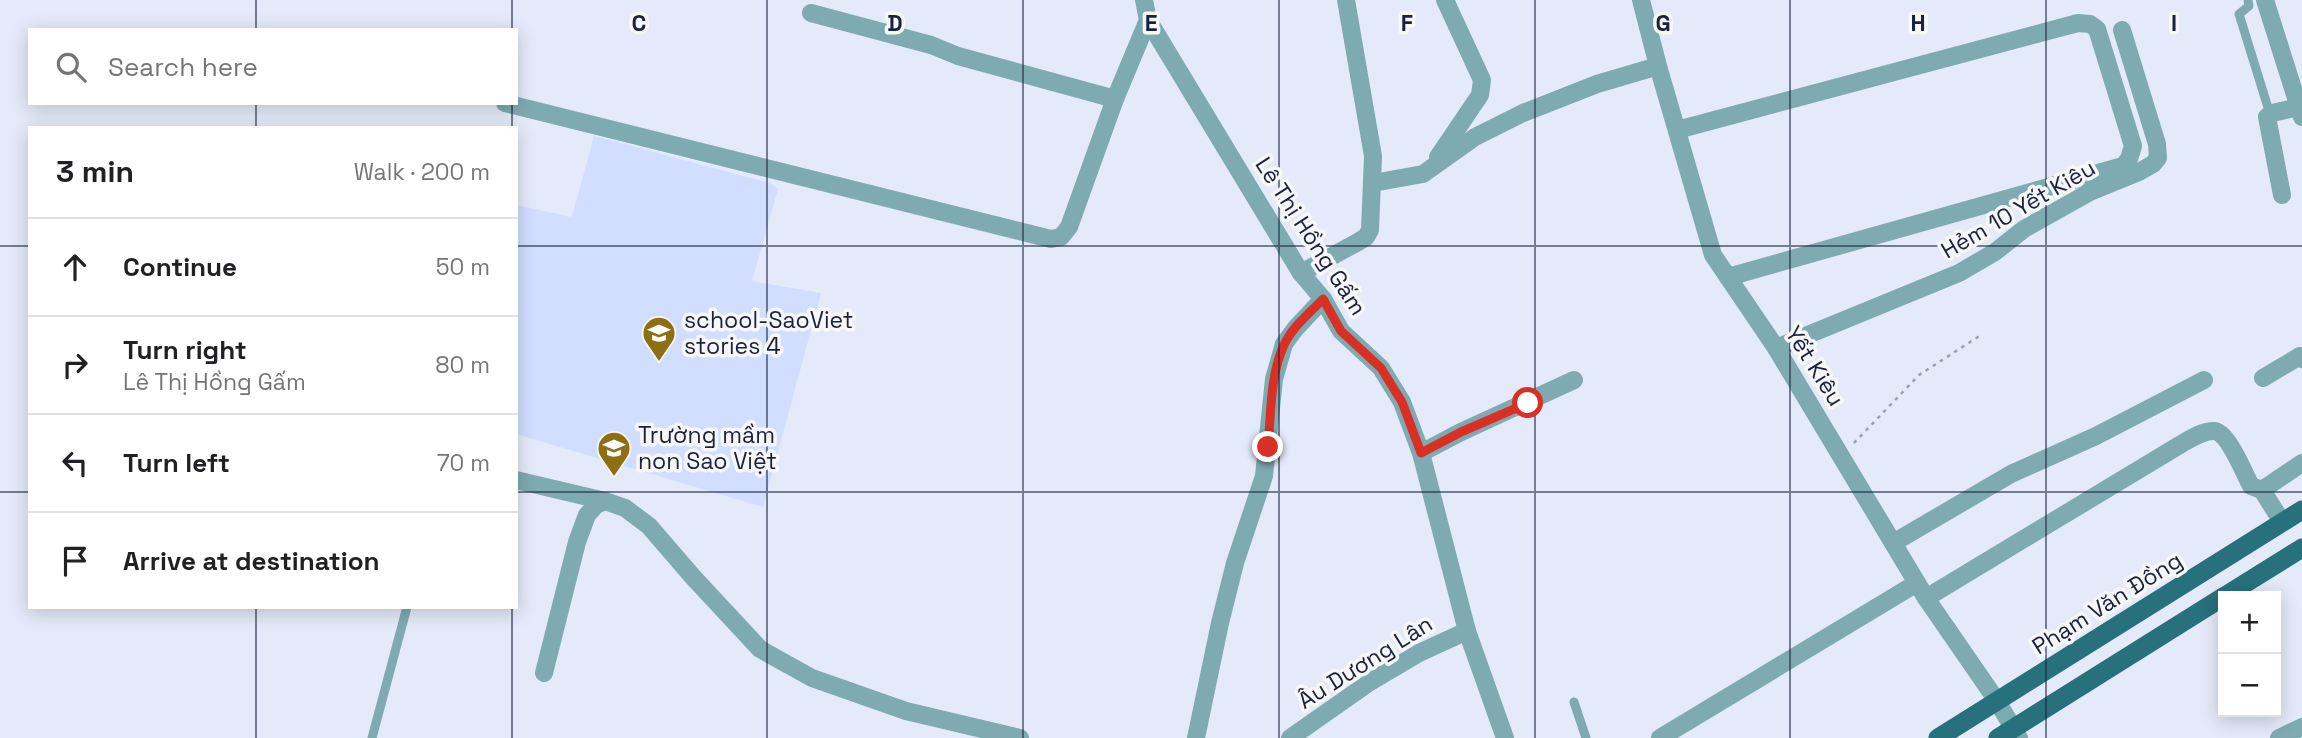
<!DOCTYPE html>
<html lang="en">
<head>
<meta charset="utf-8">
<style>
	body { margin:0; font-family:"Space Grotesk",sans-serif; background:#f2f2f2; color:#202124 }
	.controls { position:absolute; right:21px; bottom:21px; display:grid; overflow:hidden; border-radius:0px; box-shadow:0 4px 18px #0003 }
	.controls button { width:63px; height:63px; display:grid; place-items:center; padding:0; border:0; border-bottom:2px solid #e0e0e0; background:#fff; color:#202124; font:35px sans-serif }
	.stop { position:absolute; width:21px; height:21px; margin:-16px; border:5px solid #d93025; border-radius:50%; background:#fff }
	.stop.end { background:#d93025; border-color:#fff; box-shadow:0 2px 7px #0008 }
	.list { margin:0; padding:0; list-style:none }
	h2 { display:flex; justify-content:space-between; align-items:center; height:91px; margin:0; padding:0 28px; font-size:30px }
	h2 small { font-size:23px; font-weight:400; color:#757577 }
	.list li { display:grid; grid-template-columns:46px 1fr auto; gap:21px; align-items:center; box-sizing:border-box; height:98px; padding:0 28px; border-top:2px solid #e0e0e0 }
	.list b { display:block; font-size:26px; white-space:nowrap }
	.list p { margin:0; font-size:23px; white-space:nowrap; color:#757577 }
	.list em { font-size:23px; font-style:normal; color:#757577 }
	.icon { flex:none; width:38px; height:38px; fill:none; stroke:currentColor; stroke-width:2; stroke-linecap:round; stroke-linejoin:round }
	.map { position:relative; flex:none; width:2302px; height:738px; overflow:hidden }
	.search { position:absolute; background:#fff; box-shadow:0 4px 18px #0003; left:28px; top:28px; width:490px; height:77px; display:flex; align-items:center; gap:18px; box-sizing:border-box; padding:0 24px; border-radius:0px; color:#757577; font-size:26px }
	.panel { position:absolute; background:#fff; box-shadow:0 4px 18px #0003; left:28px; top:126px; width:490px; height:483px; border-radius:0px }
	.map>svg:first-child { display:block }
	.built { fill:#d1deff }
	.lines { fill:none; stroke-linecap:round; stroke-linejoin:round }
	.path { stroke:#99a0b4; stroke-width:2.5; stroke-dasharray:3.5 5; stroke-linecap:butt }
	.service { stroke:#7eaab2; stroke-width:9 }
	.minor { stroke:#7eaab2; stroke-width:18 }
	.primary { stroke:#27717d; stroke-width:19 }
	.route { stroke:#d93025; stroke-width:9 }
	.grid { fill:none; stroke:#18213d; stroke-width:2; stroke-opacity:0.55 }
	.labels { text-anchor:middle; stroke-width:7; stroke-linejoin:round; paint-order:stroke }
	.street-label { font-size:23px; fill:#18213d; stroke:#f7f7f7 }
	.poi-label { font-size:23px; fill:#18213d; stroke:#f7f7f7; text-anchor:start }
	.grid-label { font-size:23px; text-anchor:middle; font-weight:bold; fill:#18213d; stroke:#f7f7f7; stroke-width:7; stroke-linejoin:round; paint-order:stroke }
</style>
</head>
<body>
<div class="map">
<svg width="2302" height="738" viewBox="0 0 2302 738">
	<rect width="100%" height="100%" fill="#e4eaf9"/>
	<!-- built -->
	<path class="built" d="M594,136L770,183L778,189L752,281L821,293L763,507L516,434V205L572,217Z"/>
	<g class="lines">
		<!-- path -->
		<path class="path" d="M1854,443L1919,375L1981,335"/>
		<!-- service -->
		<g class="service">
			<path d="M2248,0L2249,6L2239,14L2270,114"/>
			<path d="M1574,702L1586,738"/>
			<path d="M372,738L407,607"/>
		</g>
		<!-- minor -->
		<g class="minor">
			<path d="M1144,0L1148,20L1301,273L1323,299L1341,331L1381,368L1402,402L1421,453L1467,631L1505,738"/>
			<path d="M1641,0L1658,66L1713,255L1776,348L1926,598L1997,701L2019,738"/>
			<path d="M2265,0L2302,117"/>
			<path d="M811,13L931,45L958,56L1115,99"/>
			<path d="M505,103L1051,239L1061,237L1069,227L1115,99L1148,20"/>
			<path d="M1677,130L2078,23L2090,24L2097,29L2133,146L2129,159L2123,166L1728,277"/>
			<path d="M1438,157L1480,95L1482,80L1445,0"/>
			<path d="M1373,183L1423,174L1475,137L1523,113L1597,84L1658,66"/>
			<path d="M2282,195L2267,117L2272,113L2299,107"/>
			<path d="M1301,273L1358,242L1366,237L1370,230L1373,156L1346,0"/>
			<path d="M1776,348L1959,273L1995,252L2024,229L2090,192L2139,172L2153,164L2158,158L2157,144L2122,30"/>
			<path d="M2263,378L2300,356L2302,359"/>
			<path d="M1421,453L1461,432L1574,380"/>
			<path d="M516,480L605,501"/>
			<path d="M2262,490L2302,463"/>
			<path d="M1893,543L2011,474L2096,436L2204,380"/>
			<path d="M1926,598L2183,443C2192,438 2204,430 2215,431C2229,434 2244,473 2251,486L2262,490L2282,522"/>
			<path d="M544,673L577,542L587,515L596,505L605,501L625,508L649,526L693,577L760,649L812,678L906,711L1020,738"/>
			<path d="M1196,738L1220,623L1235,563L1264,476L1274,379L1284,344L1295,329L1323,299"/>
			<path d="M1290,738L1370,682L1419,653L1467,631"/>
			<path d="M1660,738L1917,583"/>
			<path d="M2279,738L2302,727"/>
		</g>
		<!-- primary -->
		<g class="primary">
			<path d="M2225,596L2302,548"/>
			<path d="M1938,738L2302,510"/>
			<path d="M1998,738L2223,597"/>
		</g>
	</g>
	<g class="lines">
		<!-- route -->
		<path class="route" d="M1268,447C1271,414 1270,375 1284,345C1292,327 1310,313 1323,299L1341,331L1381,368L1402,402L1421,453L1461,432L1528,403"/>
	</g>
	<!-- grid -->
	<path class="grid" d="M256,0V30M512,0V30M767,0V738M1023,0V738M1279,0V738M1535,0V738M1790,0V738M2046,0V738M256,103V128M512,103V128M0,246H30M516,246H2302M0,492H30M516,492H2302M256,607V738M512,607V738"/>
	<!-- icons -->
	<defs>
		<symbol id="school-pin" viewBox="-11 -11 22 30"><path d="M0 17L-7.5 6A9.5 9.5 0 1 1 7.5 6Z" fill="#8d6f12" stroke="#f7f7f7"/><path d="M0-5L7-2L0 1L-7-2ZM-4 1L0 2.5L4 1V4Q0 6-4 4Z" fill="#fff"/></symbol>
	</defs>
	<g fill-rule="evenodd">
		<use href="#school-pin" x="640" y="314" width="38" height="52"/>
		<use href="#school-pin" x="595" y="429" width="38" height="52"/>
	</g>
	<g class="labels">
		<!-- street labels -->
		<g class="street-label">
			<text transform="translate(2018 209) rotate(-30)" y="8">Hẻm 10 Yết Kiêu</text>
			<text transform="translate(1311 236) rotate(57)" y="8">Lê Thị Hồng Gấm</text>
			<text transform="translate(1815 366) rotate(58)" y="8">Yết Kiêu</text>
			<text transform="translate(2107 603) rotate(-32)" y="8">Phạm Văn Đồng</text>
			<text transform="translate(1365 662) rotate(-32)" y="8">Âu Dương Lân</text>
		</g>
		<!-- poi labels -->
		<g class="poi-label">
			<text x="684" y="328">school-SaoViet<tspan x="684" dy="26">stories 4</tspan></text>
			<text x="638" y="443">Trường mầm<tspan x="638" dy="26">non Sao Việt</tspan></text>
		</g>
	</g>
	<g class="grid-label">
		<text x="639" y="31">C</text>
		<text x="895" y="31">D</text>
		<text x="1151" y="31">E</text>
		<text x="1407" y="31">F</text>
		<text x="1663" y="31">G</text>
		<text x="1918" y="31">H</text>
		<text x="2174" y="31">I</text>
	</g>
</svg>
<div class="controls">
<button>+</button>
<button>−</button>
</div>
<div class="stop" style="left:1528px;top:403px"></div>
<div class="stop end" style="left:1268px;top:447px"></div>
<div class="search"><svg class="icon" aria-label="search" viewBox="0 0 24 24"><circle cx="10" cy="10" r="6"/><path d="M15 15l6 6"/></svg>Search here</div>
<section class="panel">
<h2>3 min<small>Walk · 200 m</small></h2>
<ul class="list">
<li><svg class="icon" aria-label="ahead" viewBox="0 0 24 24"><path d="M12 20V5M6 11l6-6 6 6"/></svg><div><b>Continue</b></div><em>50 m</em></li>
<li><svg class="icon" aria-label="right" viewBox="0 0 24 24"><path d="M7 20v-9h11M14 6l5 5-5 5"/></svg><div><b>Turn right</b><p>Lê Thị Hồng Gấm</p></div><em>80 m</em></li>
<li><svg class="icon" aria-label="left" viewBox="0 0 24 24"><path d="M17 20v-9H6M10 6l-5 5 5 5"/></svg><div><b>Turn left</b></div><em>70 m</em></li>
<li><svg class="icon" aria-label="arrive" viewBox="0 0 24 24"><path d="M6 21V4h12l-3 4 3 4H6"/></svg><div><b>Arrive at destination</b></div></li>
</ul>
</section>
</div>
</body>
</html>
